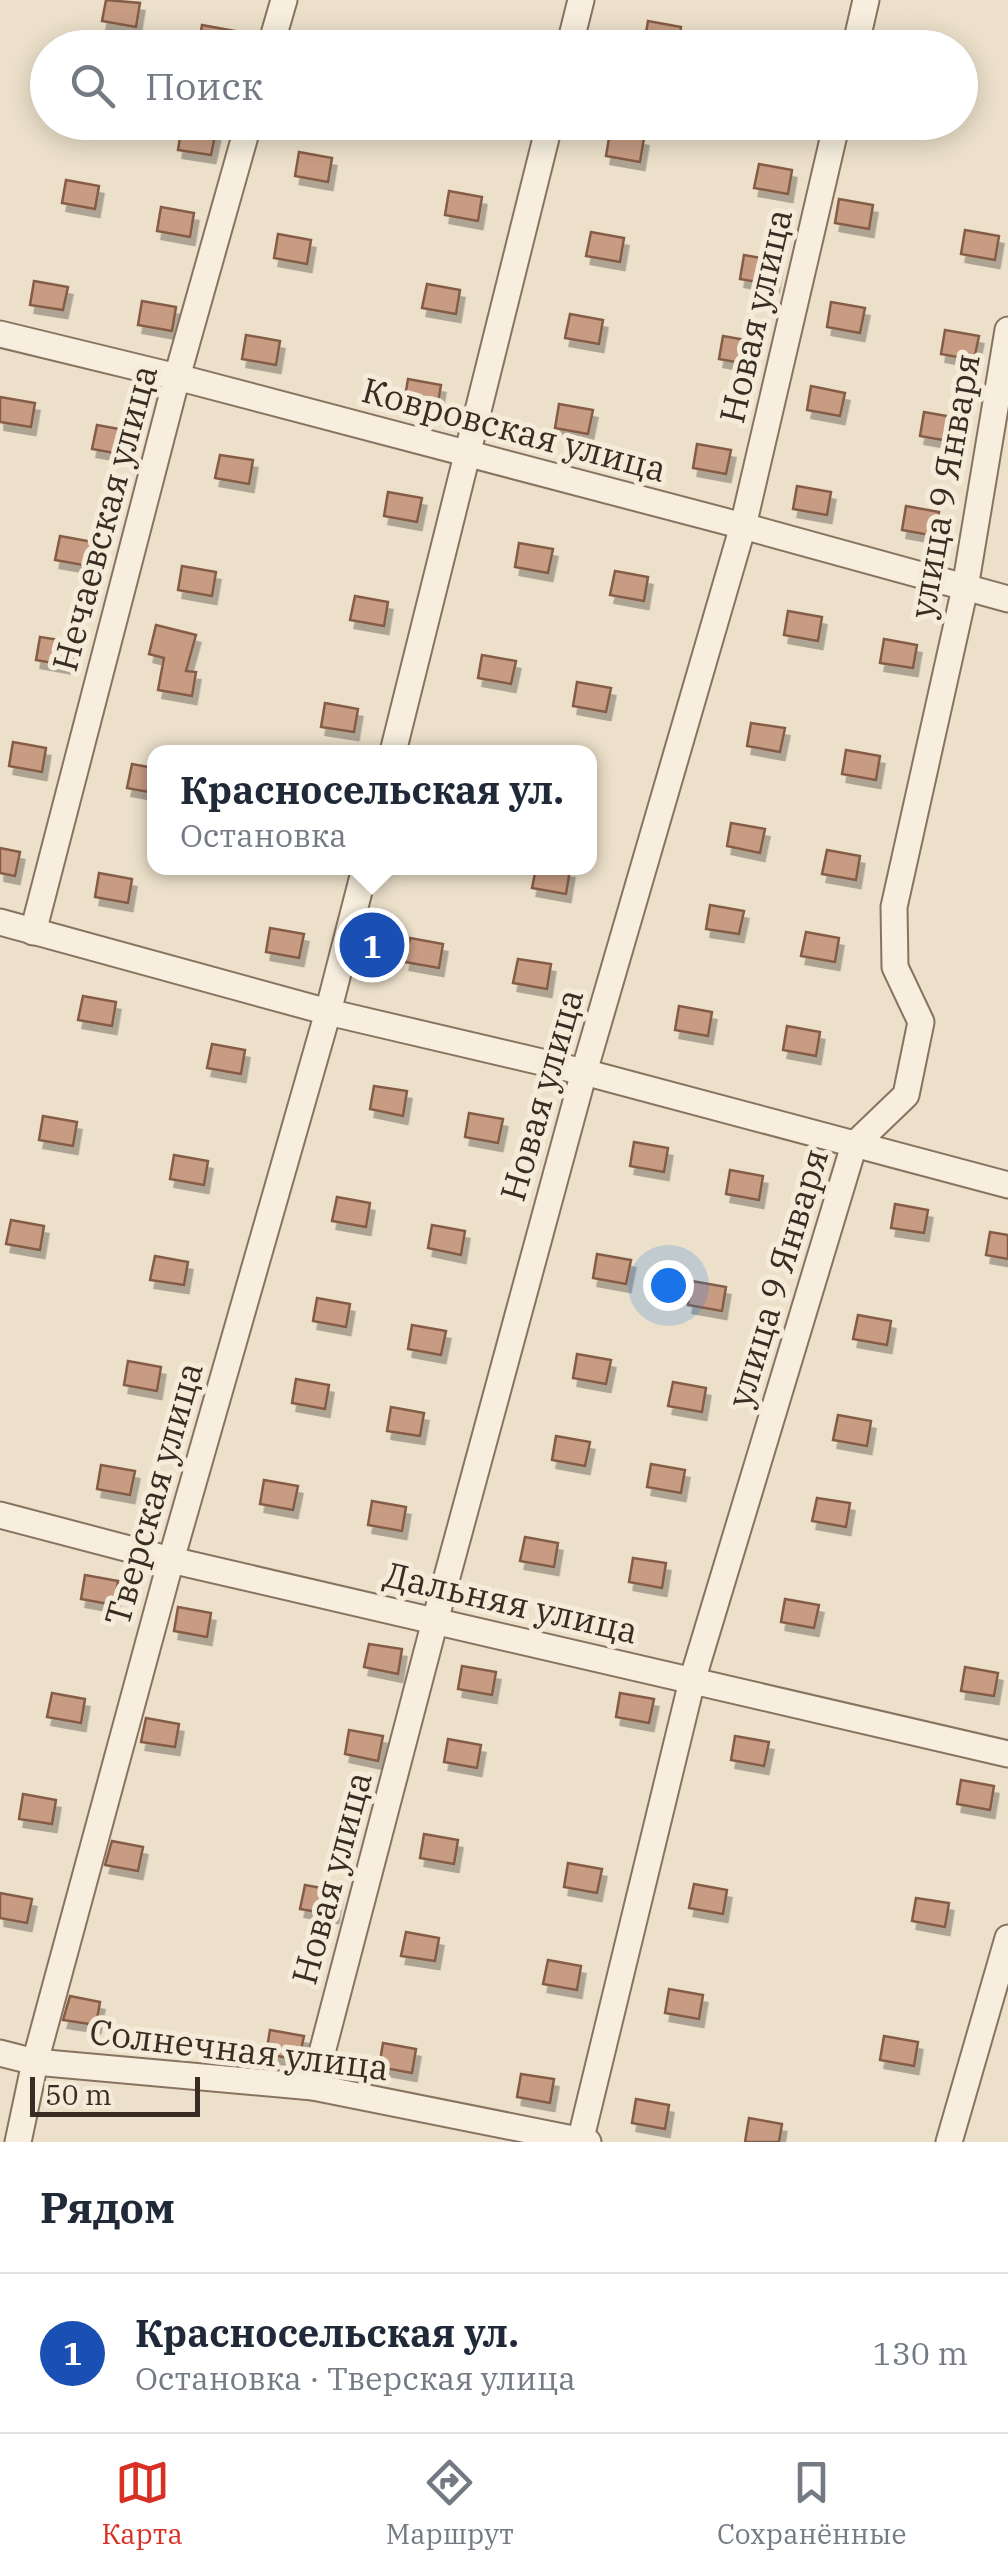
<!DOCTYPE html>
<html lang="ru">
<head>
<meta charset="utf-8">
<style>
	body { margin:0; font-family:"IBM Plex Serif",serif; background:#f6f6f7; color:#1f2937 }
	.scale { position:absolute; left:30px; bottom:25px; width:170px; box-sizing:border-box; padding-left:10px; border:5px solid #392c22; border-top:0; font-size:28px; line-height:35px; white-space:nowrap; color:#392c22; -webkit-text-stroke:8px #f4ebd9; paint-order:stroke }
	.you { position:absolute; left:668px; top:1285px; width:35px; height:35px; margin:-25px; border:8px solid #fff; border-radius:50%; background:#1a73e8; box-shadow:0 0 0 15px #1a73e833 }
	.badge { display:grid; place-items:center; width:65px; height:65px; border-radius:50%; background:#d93025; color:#fff; font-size:32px; font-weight:700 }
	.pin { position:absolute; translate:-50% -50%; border:5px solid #fff; box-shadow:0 2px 10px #0006 }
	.popup { position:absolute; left:147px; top:745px; width:450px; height:130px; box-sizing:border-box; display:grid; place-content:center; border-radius:20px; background:#fff; filter:drop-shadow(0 2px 8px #0005); font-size:32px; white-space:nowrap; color:#747a83 }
	.popup b { font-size:38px; color:#1f2937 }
	.popup::after { content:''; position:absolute; left:50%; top:100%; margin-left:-20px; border:20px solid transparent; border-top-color:#fff }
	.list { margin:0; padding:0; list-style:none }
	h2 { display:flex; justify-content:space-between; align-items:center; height:130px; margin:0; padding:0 40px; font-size:42px }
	h2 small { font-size:32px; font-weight:400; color:#747a83 }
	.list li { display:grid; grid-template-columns:65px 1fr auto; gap:30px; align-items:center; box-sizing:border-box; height:160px; padding:0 40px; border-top:2px solid #e0e1e3 }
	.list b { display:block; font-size:38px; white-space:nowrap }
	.list p { margin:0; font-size:32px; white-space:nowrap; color:#747a83 }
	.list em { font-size:32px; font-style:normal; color:#747a83 }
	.icon { flex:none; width:55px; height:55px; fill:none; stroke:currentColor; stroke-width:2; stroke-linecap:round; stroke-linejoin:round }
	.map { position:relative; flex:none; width:1008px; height:2142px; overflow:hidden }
	.search { position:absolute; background:#fff; box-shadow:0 5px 25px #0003; left:30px; right:30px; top:30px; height:110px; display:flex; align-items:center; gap:25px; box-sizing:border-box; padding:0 35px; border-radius:55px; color:#747a83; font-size:38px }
	.sheet { height:290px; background:#fff }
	nav { display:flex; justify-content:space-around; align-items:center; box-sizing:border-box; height:140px; border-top:2px solid #e0e1e3; background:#fff; font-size:28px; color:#747a83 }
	nav a { display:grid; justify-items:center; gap:5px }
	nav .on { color:#d93025 }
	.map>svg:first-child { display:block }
	.building { fill:#c79c83; stroke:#855d47; stroke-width:2.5; filter:url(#shadow) }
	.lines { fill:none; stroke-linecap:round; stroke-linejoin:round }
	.minor-casing { stroke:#877360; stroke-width:29 }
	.minor { stroke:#f7eedd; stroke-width:25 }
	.labels { text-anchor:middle; stroke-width:10; stroke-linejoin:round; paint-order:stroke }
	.street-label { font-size:35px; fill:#392c22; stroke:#f4ebd9 }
</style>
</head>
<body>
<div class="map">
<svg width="1008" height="2142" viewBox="0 0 1008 2142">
	<defs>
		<filter id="shadow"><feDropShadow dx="4.5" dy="8" stdDeviation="0" flood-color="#0004"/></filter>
	</defs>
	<rect width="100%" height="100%" fill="#ece0ca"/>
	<!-- building -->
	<g class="building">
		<path d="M106,0L140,3L136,27L102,21Z"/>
		<path d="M648,21L681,27L678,48L644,45Z"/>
		<path d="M202,25L235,31L232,48H198Z"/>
		<path d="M182,125L216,131L211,155L178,150Z"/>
		<path d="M610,132L644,138L640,162L606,156Z"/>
		<path d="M299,152L332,158L328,182L295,176Z"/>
		<path d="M759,164L792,170L788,194L754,188Z"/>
		<path d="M66,180L99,186L95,209L62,203Z"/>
		<path d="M449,191L482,197L478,221L445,215Z"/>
		<path d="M839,199L873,205L869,229L835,223Z"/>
		<path d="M161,207L194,213L190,237L157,231Z"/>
		<path d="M965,230L999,236L995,260L961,254Z"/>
		<path d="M591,232L624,238L620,262L586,256Z"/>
		<path d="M278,234L311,240L307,264L274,258Z"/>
		<path d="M744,255L778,261L774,285L740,279Z"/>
		<path d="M34,281L68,287L63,310L30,305Z"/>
		<path d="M427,284L460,290L456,314L422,308Z"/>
		<path d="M142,301L176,307L172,331L138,325Z"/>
		<path d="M831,302L865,308L860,333L827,327Z"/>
		<path d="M570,314L603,320L599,344L565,338Z"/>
		<path d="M945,330L979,336L974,360L941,354Z"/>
		<path d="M246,335L280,341L276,365L242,359Z"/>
		<path d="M723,336L757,342L752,365L719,359Z"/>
		<path d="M408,379L441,385L437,409L404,403Z"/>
		<path d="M811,386L845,393L840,416L807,410Z"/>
		<path d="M0,397L35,403L31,427L0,422Z"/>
		<path d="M559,404L593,410L588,434L555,428Z"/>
		<path d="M924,412L958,418L954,442L920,436Z"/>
		<path d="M97,425L130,431L126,455L92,449Z"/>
		<path d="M697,444L731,450L726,474L693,468Z"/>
		<path d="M220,455L253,460L249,484L215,478Z"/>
		<path d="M797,486L831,492L827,515L793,509Z"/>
		<path d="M388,492L422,498L417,522L384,516Z"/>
		<path d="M906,506L939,512L935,536L902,530Z"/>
		<path d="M60,536L93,542L89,566L55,560Z"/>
		<path d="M519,543L553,549L548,573L515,567Z"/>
		<path d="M182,566L216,572L212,596L178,590Z"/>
		<path d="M615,571L648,577L644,601L610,595Z"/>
		<path d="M355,596L388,602L384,626L350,620Z"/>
		<path d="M788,611L822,617L818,641L784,635Z"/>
		<path d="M156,625L196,635L186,671L196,672L192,696L158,690L164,658L149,654Z"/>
		<path d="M40,637L73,642L69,666L36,660Z"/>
		<path d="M884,639L917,645L913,668L880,663Z"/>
		<path d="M482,655L516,661L511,684L478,678Z"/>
		<path d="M577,682L611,688L606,712L573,706Z"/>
		<path d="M325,703L358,709L354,732L321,727Z"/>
		<path d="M751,723L785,728L780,752L747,746Z"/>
		<path d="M13,742L46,748L42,772L9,766Z"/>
		<path d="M846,750L880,756L876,780L842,774Z"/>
		<path d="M132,764L154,768V793L127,788Z"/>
		<path d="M731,823L765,829L760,853L727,846Z"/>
		<path d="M0,848L20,852L15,876L0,873Z"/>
		<path d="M827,850L860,856L856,880L822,874Z"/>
		<path d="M536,868L570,870L566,894L532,888Z"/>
		<path d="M99,873L132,879L128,903L95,897Z"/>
		<path d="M710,905L744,911L739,934L706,929Z"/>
		<path d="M270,928L304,934L299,958L266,952Z"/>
		<path d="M806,932L839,938L835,962L801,956Z"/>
		<path d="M410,938L443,944L439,968L405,962Z"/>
		<path d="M518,959L551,964L547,989L513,983Z"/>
		<path d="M83,996L116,1002L112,1026L78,1020Z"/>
		<path d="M679,1006L712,1012L708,1036L675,1030Z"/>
		<path d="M787,1026L820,1032L816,1056L783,1050Z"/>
		<path d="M212,1044L245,1050L241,1074L207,1068Z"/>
		<path d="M374,1086L407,1091L403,1116L370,1109Z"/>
		<path d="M469,1113L503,1119L498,1143L465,1137Z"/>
		<path d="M43,1116L77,1122L73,1146L39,1140Z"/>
		<path d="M634,1142L668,1148L664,1172L630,1166Z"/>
		<path d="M174,1155L208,1161L204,1185L170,1179Z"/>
		<path d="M730,1170L763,1176L759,1200L726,1194Z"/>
		<path d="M337,1197L370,1203L366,1227L332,1221Z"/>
		<path d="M895,1204L928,1210L924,1233L891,1228Z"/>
		<path d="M11,1220L44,1226L40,1250L6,1244Z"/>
		<path d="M432,1225L465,1231L461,1255L428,1248Z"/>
		<path d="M990,1232L1008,1235V1259L986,1255Z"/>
		<path d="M597,1254L631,1260L626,1284L593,1278Z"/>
		<path d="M155,1256L188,1262L184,1285L150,1280Z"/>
		<path d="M692,1281L726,1287L722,1311L688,1305Z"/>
		<path d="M317,1298L350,1304L346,1327L313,1321Z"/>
		<path d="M858,1315L891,1321L887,1345L853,1339Z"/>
		<path d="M412,1325L446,1331L441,1355L408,1349Z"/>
		<path d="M577,1354L611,1360L606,1384L573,1378Z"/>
		<path d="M128,1361L161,1367L157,1391L124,1385Z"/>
		<path d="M296,1379L329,1385L325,1409L292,1403Z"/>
		<path d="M673,1382L706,1388L702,1412L668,1406Z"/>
		<path d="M391,1407L424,1413L420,1436L387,1431Z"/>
		<path d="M838,1415L871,1421L867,1446L833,1440Z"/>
		<path d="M556,1436L590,1442L585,1466L552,1460Z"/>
		<path d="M651,1464L685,1470L681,1493L647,1487Z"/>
		<path d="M101,1465L135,1471L130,1495L97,1489Z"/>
		<path d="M264,1480L298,1486L293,1510L260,1504Z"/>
		<path d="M817,1498L850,1503L846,1527L812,1521Z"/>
		<path d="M372,1501L406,1507L402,1531L368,1525Z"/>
		<path d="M525,1537L558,1543L554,1567L520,1561Z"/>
		<path d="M633,1558L666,1563L662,1588L629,1582Z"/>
		<path d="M85,1575L118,1581L114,1605L81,1599Z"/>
		<path d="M785,1599L819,1605L814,1628L781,1622Z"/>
		<path d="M178,1607L211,1613L207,1637L174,1631Z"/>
		<path d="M369,1644L402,1649L398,1674L364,1667Z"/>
		<path d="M462,1666L496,1672L492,1695L458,1689Z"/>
		<path d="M965,1667L998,1673L994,1696L961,1691Z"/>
		<path d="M52,1693L85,1699L81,1723L47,1717Z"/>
		<path d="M620,1693L654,1699L649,1723L616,1717Z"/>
		<path d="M146,1718L179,1724L175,1747L141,1742Z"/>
		<path d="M349,1730L383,1736L378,1761L345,1754Z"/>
		<path d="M735,1736L769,1742L764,1766L731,1760Z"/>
		<path d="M448,1739L481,1745L477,1768L444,1762Z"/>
		<path d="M961,1780L994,1786L990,1810L957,1804Z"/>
		<path d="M23,1794L56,1800L52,1824L19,1819Z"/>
		<path d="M424,1834L458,1840L454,1864L420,1858Z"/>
		<path d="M112,1841L143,1847L138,1871L105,1865Z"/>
		<path d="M568,1863L602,1869L597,1893L564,1887Z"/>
		<path d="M694,1884L727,1890L723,1914L689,1908Z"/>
		<path d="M305,1885L338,1891L334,1915L300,1909Z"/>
		<path d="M0,1893L32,1899L27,1923L0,1918Z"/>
		<path d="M916,1898L949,1903L945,1927L912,1921Z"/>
		<path d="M406,1932L439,1938L435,1961L401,1956Z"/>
		<path d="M548,1960L581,1966L577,1990L543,1984Z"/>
		<path d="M669,1989L703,1995L699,2019L665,2013Z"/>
		<path d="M70,1996L100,2002L96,2025L63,2020Z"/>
		<path d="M270,2030L304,2036L299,2060L266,2054Z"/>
		<path d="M884,2036L918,2042L914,2066L880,2060Z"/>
		<path d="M383,2043L416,2049L412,2073L379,2067Z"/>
		<path d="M521,2074L554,2079L550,2103L517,2097Z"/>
		<path d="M636,2099L669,2105L665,2129L632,2123Z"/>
		<path d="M749,2118L782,2124L779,2142H745Z"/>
	</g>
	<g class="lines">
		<defs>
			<g id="minor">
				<path d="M270,48L284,0"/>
				<path d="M569,48L581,0"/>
				<path d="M855,48L866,0"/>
				<path d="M0,334L177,377L743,526L1008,599"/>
				<path d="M393,752L550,122"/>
				<path d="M0,922L328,1012L584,1072L1008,1185"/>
				<path d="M33,932L177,377L249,122"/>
				<path d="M0,1515L171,1560L1008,1754"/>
				<path d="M0,2053L35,2062L313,2087L588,2142"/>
				<path d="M313,2087L435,1621L584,1072L743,526L837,122"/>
				<path d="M18,2142L35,2062L171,1560L328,1012L365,868"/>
				<path d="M580,2142L692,1681L854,1145L906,1095L921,1022L895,967L894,907L965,588L1008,330"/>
				<path d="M949,2142L1008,1938"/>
			</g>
		</defs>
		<!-- minor casing -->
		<use href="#minor" class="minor-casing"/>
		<!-- minor -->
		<use href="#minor" class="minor"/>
	</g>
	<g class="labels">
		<!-- street labels -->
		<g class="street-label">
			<text transform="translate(756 316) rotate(-77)" y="12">Новая улица</text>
			<text transform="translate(514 430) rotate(15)" y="12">Ковровская улица</text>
			<text transform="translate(945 486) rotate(-80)" y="12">улица 9 Января</text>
			<text transform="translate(105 518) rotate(-75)" y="12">Нечаевская улица</text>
			<text transform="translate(542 1095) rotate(-74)" y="12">Новая улица</text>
			<text transform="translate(778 1278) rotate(-73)" y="12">улица 9 Января</text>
			<text transform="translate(154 1494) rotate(-74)" y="12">Тверская улица</text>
			<text transform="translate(511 1603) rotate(13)" y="12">Дальняя улица</text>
			<text transform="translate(332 1878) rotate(-75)" y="12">Новая улица</text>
			<text transform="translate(239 2050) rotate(7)" y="12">Солнечная улица</text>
		</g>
	</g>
</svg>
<div class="scale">50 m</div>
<div class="you"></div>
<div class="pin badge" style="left:372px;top:945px;background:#1a4fb4">1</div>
<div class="popup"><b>Красносельская ул.</b>Остановка</div>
<div class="search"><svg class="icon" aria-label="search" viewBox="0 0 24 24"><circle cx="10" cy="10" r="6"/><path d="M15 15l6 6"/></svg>Поиск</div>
</div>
<section class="sheet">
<h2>Рядом<small></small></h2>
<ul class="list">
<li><span class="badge" style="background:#1a4fb4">1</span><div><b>Красносельская ул.</b><p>Остановка · Тверская улица</p></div><em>130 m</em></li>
</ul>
</section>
<nav>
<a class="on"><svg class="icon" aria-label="map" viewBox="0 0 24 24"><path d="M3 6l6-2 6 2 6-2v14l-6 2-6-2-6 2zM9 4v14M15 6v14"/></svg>Карта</a>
<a><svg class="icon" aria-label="directions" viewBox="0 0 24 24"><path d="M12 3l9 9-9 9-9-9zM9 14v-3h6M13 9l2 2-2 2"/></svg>Маршрут</a>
<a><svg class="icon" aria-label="saved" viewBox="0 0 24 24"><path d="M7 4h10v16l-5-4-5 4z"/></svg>Сохранённые</a>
</nav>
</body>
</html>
